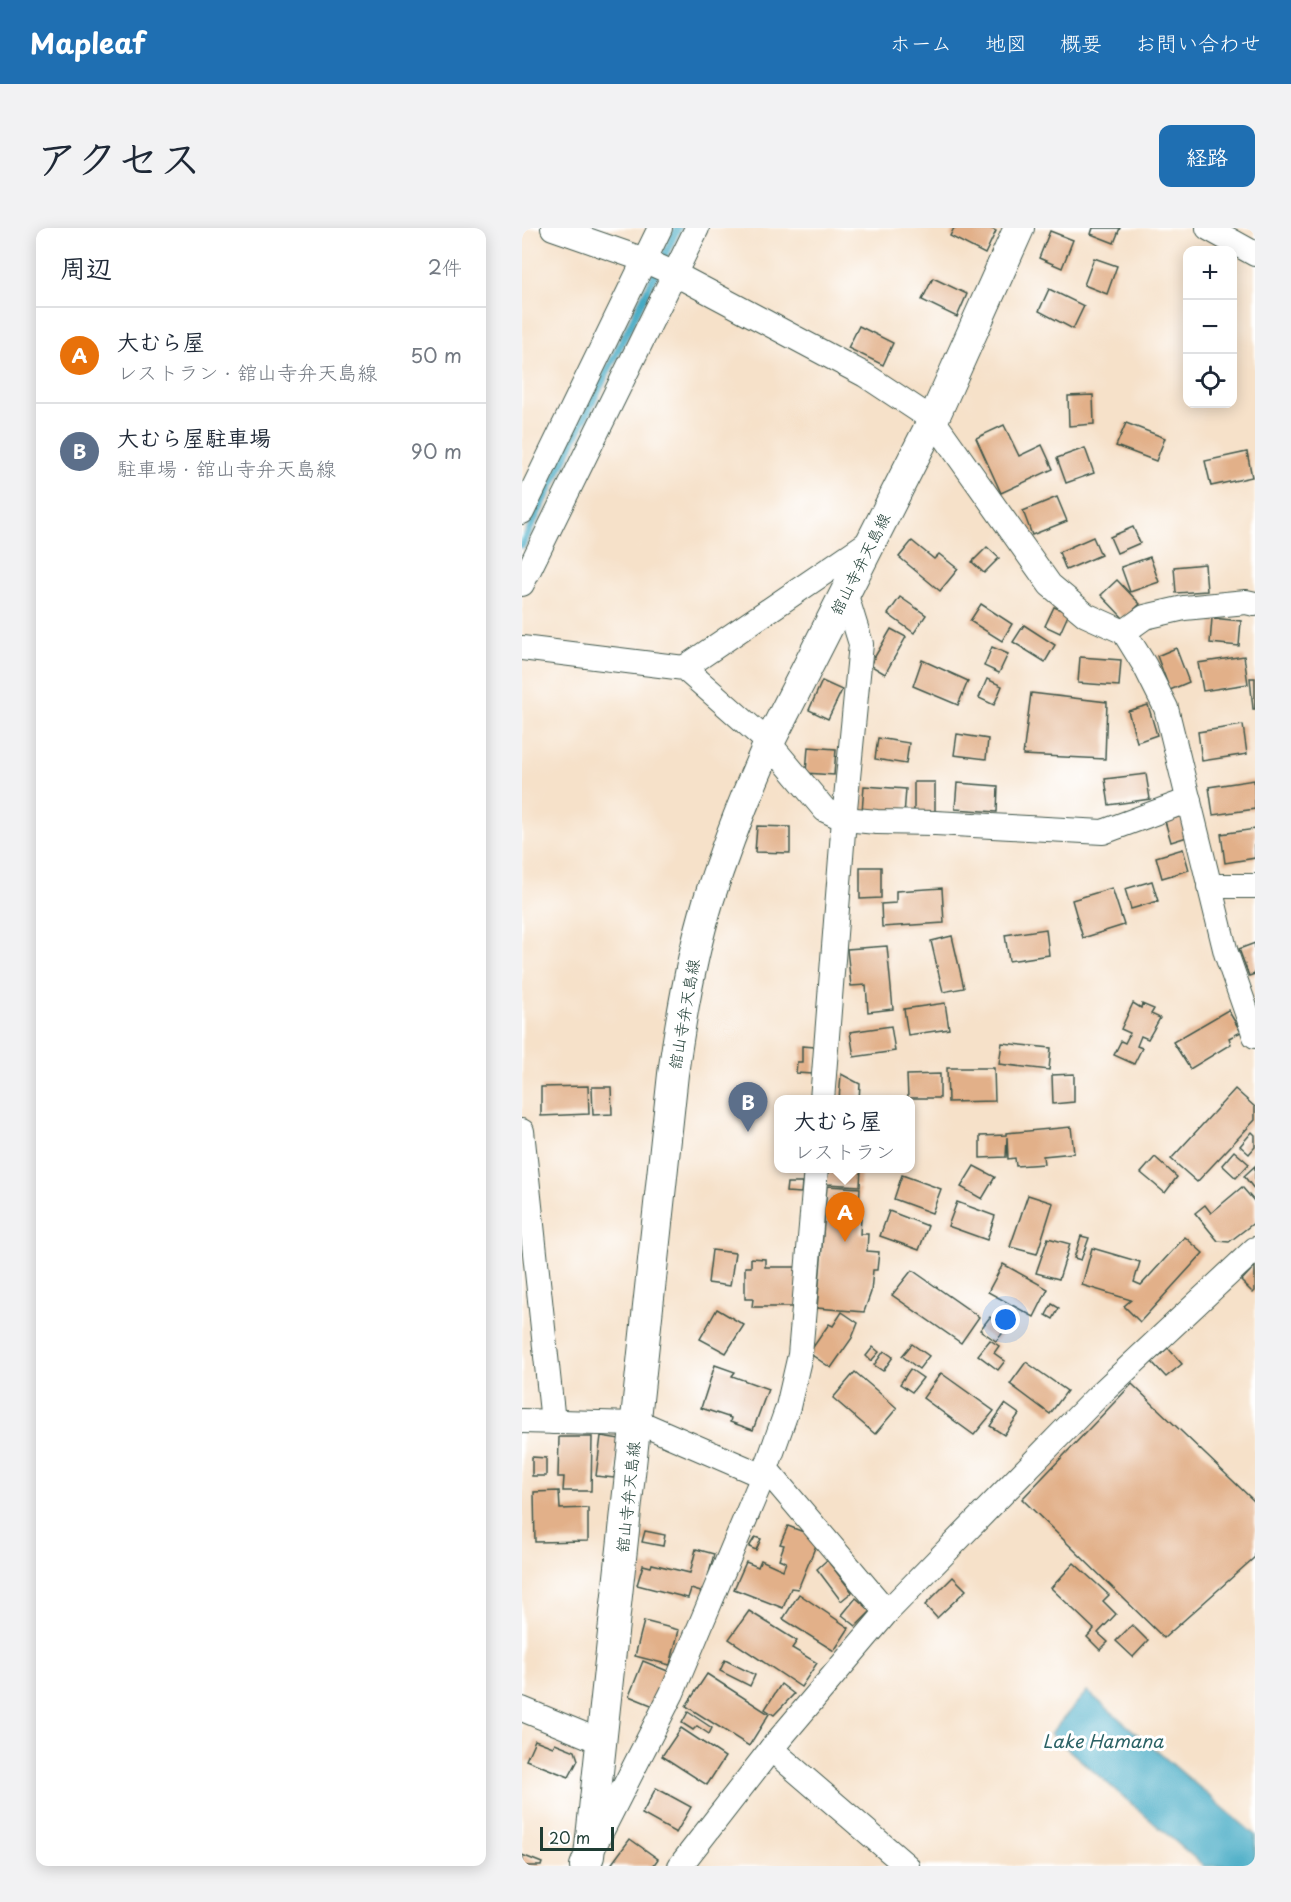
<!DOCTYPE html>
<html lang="ja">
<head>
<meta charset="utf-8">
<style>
	body { margin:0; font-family:"Playpen Sans","Klee One",sans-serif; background:#f2f2f3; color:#1f2937 }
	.controls { position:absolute; right:18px; top:18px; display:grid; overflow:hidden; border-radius:12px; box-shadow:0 3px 15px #0003 }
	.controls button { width:54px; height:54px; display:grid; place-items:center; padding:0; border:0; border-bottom:2px solid #e0e1e3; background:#fff; color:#1f2937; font:30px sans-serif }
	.scale { position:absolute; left:18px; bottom:15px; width:74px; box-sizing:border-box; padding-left:6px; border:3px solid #1f3d34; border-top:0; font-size:16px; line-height:21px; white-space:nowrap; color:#1f3d34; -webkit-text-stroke:4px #fff; paint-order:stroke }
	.you { position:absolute; left:484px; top:1092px; width:21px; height:21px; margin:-15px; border:4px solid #fff; border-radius:50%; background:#1a73e8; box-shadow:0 0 0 9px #1a73e833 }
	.badge { display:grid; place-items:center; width:39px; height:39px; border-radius:50%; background:#1f6fb2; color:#fff; font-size:20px; font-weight:700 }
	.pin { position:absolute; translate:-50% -50px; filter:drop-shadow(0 2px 3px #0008) }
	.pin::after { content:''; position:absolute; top:32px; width:21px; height:18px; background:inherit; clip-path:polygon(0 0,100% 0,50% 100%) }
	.popup { position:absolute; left:252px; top:867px; width:141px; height:78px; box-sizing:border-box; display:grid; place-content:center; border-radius:12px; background:#fff; filter:drop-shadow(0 2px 4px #0005); font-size:20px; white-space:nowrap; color:#747a83 }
	.popup b { font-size:22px; color:#1f2937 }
	.popup::after { content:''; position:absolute; left:50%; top:100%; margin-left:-12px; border:12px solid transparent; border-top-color:#fff }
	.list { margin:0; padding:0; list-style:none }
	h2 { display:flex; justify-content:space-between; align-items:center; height:78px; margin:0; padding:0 24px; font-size:26px }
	h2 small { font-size:20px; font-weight:400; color:#747a83 }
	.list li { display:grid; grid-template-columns:39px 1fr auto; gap:18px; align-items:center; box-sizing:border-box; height:96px; padding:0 24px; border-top:2px solid #e0e1e3 }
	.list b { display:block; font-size:22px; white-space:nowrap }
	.list p { margin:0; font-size:20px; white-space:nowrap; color:#747a83 }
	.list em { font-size:20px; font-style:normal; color:#747a83 }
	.icon { flex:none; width:33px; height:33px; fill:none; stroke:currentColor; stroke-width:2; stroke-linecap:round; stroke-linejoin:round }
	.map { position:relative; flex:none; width:733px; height:1638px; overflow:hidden; border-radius:12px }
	header { display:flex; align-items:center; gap:36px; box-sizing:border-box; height:84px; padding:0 30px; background:#1f6fb2; color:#fff }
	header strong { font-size:28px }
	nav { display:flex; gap:33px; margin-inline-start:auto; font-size:21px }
	.intro { display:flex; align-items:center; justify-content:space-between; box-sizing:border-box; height:144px; padding:0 36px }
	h1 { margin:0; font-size:42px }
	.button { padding:15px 27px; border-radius:12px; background:#1f6fb2; color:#fff; font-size:21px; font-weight:700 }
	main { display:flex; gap:36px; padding:0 36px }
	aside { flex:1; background:#fff; border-radius:12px; box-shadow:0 3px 15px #0003 }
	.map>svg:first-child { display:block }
	.water { fill:#45aac4; stroke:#32747c; stroke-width:1.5 }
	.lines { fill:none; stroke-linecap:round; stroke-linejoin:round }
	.stream { stroke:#45aac4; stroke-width:8 }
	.building { fill:#e2b089 }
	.minor-casing { stroke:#3f564a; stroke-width:26 }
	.major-casing { stroke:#3f564a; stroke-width:32 }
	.minor { stroke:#fff; stroke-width:24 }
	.major { stroke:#fff; stroke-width:30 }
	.labels { text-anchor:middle; stroke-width:6; stroke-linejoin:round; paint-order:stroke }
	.street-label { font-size:16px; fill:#1f3d34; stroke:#fff }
	.water-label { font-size:18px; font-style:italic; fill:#2c6366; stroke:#fff }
</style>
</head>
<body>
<header>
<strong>Mapleaf</strong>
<nav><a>ホーム</a><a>地図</a><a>概要</a><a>お問い合わせ</a></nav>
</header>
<div class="intro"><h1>アクセス</h1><a class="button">経路</a></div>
<main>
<aside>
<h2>周辺<small>2件</small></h2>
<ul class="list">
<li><span class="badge" style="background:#e8710a">A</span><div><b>大むら屋</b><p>レストラン · 舘山寺弁天島線</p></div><em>50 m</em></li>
<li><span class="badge" style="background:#5c6f8a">B</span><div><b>大むら屋駐車場</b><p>駐車場 · 舘山寺弁天島線</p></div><em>90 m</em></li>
</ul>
</aside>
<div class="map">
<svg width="733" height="1638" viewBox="0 0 733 1638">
	<rect width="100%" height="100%" fill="#fff"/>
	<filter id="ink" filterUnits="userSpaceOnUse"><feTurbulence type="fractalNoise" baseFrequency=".0167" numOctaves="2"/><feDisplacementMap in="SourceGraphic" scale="12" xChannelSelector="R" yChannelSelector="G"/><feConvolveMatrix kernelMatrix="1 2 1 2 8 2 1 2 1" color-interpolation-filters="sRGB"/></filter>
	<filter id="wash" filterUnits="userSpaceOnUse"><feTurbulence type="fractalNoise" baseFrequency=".008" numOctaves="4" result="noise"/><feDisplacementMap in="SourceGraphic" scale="24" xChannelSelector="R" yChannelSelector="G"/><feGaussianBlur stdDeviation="1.35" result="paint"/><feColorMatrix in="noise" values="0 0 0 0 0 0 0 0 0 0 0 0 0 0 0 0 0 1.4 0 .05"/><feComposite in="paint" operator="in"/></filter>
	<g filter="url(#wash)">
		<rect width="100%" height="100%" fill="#f6e1c9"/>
		<!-- water -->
		<path class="water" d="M565,1463L733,1607V1638H682L528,1506Z"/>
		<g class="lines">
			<!-- stream -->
			<path class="stream" d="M0,317L156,0"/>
		</g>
		<g id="blocks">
			<!-- building -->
			<g class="building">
				<path d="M432,0H468L474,3L463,26L428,8Z"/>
				<path d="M571,0H598L592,15L569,6Z"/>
				<path d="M528,3L551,12L540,40L517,30Z"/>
				<path d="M572,30L595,38L585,66L562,57Z"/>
				<path d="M411,50L445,66L435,89L400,72Z"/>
				<path d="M527,61L562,78L551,101L517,83Z"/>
				<path d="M337,98L371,115L361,137L326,120Z"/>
				<path d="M571,167L572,196L547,198L546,168Z"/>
				<path d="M604,195L643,210L634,233L594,218Z"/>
				<path d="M482,197L497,228L520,217L531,241L479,265L454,210Z"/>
				<path d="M563,220L572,245L544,255L535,230Z"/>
				<path d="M725,224L730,249L689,258L683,233Z"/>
				<path d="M535,269L545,293L510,307L501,283Z"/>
				<path d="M611,299L618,315L595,325L588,309Z"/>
				<path d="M571,309L579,327L544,342L537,324Z"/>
				<path d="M390,313L412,331L417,326L436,341L418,363L377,329Z"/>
				<path d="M465,319L477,330L462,345L450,334Z"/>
				<path d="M628,329L637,354L608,364L599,339Z"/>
				<path d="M683,336L685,363L654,365L652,339Z"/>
				<path d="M595,352L618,376L602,391L579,367Z"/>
				<path d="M378,369L404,387L392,405L366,386Z"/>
				<path d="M459,376L490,396L480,413L448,393Z"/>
				<path d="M532,379L547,385L538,405L523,398Z"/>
				<path d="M690,390L719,393L717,418L688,415Z"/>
				<path d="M502,397L533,417L523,434L491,414Z"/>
				<path d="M369,401L384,409L363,446L348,437Z"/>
				<path d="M470,419L486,426L477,445L462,438Z"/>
				<path d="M654,420L667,454L648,462L635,428Z"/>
				<path d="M722,428L726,456L681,463L676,435Z"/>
				<path d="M558,429L599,432L597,458L556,455Z"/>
				<path d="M400,432L446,453L436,477L391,458Z"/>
				<path d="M728,450H733V481H731Z"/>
				<path d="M465,451L480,458L472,477L457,470Z"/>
				<path d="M300,453L320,462L306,491L287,482Z"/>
				<path d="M509,465L585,474L583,531L501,527Z"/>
				<path d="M626,477L635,507L615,514L606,483Z"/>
				<path d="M721,497L725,526L680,533L676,504Z"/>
				<path d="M435,506L466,511L464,531L432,527Z"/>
				<path d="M356,510L387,515L384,536L353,531Z"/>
				<path d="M286,519L314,521L312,547L284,545Z"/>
				<path d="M624,546L628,571L587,577L583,551Z"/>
				<path d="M732,552L733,581L691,587L687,559Z"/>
				<path d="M392,554H413V585L392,586Z"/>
				<path d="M435,555L476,558L475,584L433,581Z"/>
				<path d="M342,558L384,561L382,588L340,584Z"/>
				<path d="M659,588L665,609L649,614L643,593Z"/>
				<path d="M235,598L268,599V625L233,624Z"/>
				<path d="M733,601V630L703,635L699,606Z"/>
				<path d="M661,621L667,642L640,650L634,629Z"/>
				<path d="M338,639H359V670L338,671Z"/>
				<path d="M630,653L636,673L609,681L603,661Z"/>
				<path d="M420,660L422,695L360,699L359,676L374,675V663Z"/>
				<path d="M590,660L602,697L561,710L550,672Z"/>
				<path d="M524,701L527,727L487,733L483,707Z"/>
				<path d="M430,708L442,760L421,764L409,713Z"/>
				<path d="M733,715V746L727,748L717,721Z"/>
				<path d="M365,718L371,781L346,784L344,757L329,758L325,721Z"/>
				<path d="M423,775L427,801L386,807L382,781Z"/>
				<path d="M611,775L619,780L620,776L632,781L629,786L638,790L626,811L619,808L615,818L620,820L612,836L592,827L599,813L603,815L608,805L599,801Z"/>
				<path d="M706,782L719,804L707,810L709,816L668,841L651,814Z"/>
				<path d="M369,798L373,823L332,829L328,804Z"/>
				<path d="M480,815L529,820L527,842L477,836Z"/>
				<path d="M280,818L293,819L291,846L274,845L275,834H280Z"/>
				<path d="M425,840H472L473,873L426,874Z"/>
				<path d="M319,846L338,856L337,872H317Z"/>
				<path d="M418,846V870H386L385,847Z"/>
				<path d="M552,846V874L531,876L530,847Z"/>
				<path d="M66,858L67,886L19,888V859Z"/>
				<path d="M70,859H89L90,886L71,887Z"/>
				<path d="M713,861L733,879V892L675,954L649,931Z"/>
				<path d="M549,899L552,925L521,928L522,936L494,938L493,930L486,931L485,909L484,929L458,930V908L484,907V905Z"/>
				<path d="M730,904L733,907V919L727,926L718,918Z"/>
				<path d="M712,923L727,936L714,950L700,937Z"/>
				<path d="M633,929L655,949L643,965L619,945Z"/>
				<path d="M452,938L473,949L460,971L439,959Z"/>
				<path d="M733,938V962L722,948Z"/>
				<path d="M306,940H339L338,958L305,956Z"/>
				<path d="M380,947L419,961L410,985L372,971Z"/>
				<path d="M265,955H280L279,965L264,964Z"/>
				<path d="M305,958L338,960L336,990H339L338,1006H346L345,1023L357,1024L355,1042H351L349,1064L342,1084L295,1080Z"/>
				<path d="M720,959L733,974V994L707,1014L696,1013L673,985L683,977L689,985Z"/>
				<path d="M506,967L531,975L515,1026L488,1019Z"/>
				<path d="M435,974L473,988L465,1012L426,998Z"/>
				<path d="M367,983L406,998L397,1022L358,1008Z"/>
				<path d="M559,1008L567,1010L559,1032L552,1030Z"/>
				<path d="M663,1009L681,1025L618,1094L602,1078L609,1072L560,1057L570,1020L618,1034L612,1054L619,1057Z"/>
				<path d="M526,1010L548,1016L537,1051L514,1045Z"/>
				<path d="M190,1022L213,1025L208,1058L186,1055Z"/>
				<path d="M229,1030L243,1031V1039H276L275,1079H230L231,1071H223V1039H229Z"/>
				<path d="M481,1036L526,1061L512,1089L466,1064Z"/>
				<path d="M733,1038V1063L731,1065L719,1053Z"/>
				<path d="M390,1042L457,1089L439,1115L370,1067Z"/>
				<path d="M530,1076L537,1080L531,1091L524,1087Z"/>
				<path d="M195,1081L222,1097L204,1125L178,1111Z"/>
				<path d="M320,1084L336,1095L330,1110L309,1140L287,1125L307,1096L311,1098Z"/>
				<path d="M468,1089L484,1101L474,1113L458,1102Z"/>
				<path d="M468,1112L477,1118L472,1125L483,1133L476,1142L456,1127Z"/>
				<path d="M390,1116L407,1128L397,1141L380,1128Z"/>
				<path d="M351,1119L357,1124L349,1133L344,1128Z"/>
				<path d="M646,1120L660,1136L644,1149L630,1134Z"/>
				<path d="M362,1123L371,1129L361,1143L352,1137Z"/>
				<path d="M504,1134L545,1163L528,1186L488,1156Z"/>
				<path d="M193,1137L213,1144L210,1148L246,1161L231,1202L208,1194L209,1190L179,1180Z"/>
				<path d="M388,1141L401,1150L390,1164L378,1156Z"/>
				<path d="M333,1144L375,1180L353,1206L311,1170Z"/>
				<path d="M419,1145L472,1183L452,1207L401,1170Z"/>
				<path d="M610,1156L733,1274V1329L642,1410L500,1271Z"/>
				<path d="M483,1176L497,1186L482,1207L468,1198Z"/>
				<path d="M79,1208L98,1211L92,1250L74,1248Z"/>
				<path d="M37,1209H70L69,1263H41L42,1249H36Z"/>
				<path d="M10,1229L24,1230V1248H10Z"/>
				<path d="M37,1263L38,1281L66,1280V1313L13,1314L12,1264Z"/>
				<path d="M266,1298L297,1310L276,1361L269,1360L261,1380L212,1361L224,1334L236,1339L239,1332L261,1342L264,1334L257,1331L262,1317L258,1316Z"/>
				<path d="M123,1303L143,1307L141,1318L120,1314Z"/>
				<path d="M233,1309L239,1311L234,1322L227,1319Z"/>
				<path d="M174,1321L192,1326L182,1365L169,1361L166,1370L115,1357L121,1337L129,1339L130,1336L168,1345Z"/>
				<path d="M305,1332L330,1364L319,1373L295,1341Z"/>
				<path d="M552,1335L587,1367L581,1373L594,1386L576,1405L586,1414L578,1422L565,1409L572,1401L529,1360Z"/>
				<path d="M431,1349L444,1362L415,1390L403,1377Z"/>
				<path d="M277,1366L327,1400L312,1423L261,1391Z"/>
				<path d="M334,1370L349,1383L334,1398L320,1387Z"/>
				<path d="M227,1383L275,1413L270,1420L295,1435L279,1459L207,1411Z"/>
				<path d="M122,1393L157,1402L148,1437L113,1428Z"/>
				<path d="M610,1397L626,1413L611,1429L594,1413Z"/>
				<path d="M203,1432L233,1447L228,1458L198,1443Z"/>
				<path d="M121,1433L148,1444L134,1479L107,1468Z"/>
				<path d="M185,1446L247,1486L227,1518L164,1478Z"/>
				<path d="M259,1456L272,1466L252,1487L243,1481Z"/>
				<path d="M166,1484L190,1500L187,1506L175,1498L171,1502L160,1495Z"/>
				<path d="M159,1500L203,1529L185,1557L140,1528Z"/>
				<path d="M13,1512L31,1519L33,1515L53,1523L56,1532L47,1549L4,1532Z"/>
				<path d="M134,1560L169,1579L154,1605L120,1586Z"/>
				<path d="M108,1611L136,1631L131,1638H88Z"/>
				<path d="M0,1627L20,1635L19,1638H0Z"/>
			</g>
		</g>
	</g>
	<g filter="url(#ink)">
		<use href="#blocks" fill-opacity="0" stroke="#3f564a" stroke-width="1.5"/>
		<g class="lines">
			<defs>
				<g id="minor">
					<path d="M31,0L117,30L153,46L343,147L411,192L528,357L564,387L602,404L623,438L644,480L704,725L733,808"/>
					<path d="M686,0L733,26"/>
					<path d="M0,284L138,0"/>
					<path d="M0,356L175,0"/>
					<path d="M602,404L623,389L662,380L724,374L733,376"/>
					<path d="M0,420L162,440L247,515L303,582L322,591L355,594L413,595L581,604L667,572"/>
					<path d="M162,440L350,312"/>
					<path d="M687,658H733"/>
					<path d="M300,872L322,591L339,416L323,364"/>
					<path d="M0,903L31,1194"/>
					<path d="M294,940L278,1127L266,1179L244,1241L365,1384"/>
					<path d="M0,1193L114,1196"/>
					<path d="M114,1193L241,1248"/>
					<path d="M0,1481L80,1514"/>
					<path d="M249,1521L385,1638"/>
					<path d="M72,1618L150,1465L244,1241"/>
					<path d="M158,1638L249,1521L365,1384L574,1170L733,1021"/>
				</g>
				<path id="major" d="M63,1638L67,1628L151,846C159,788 169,730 186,674C203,620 224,567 247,515L411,192L497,0"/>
			</defs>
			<!-- minor casing -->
			<use href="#minor" class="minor-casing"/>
			<!-- major casing -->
			<use href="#major" class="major-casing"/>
			<!-- minor -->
			<use href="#minor" class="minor"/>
			<!-- major -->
			<use href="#major" class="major"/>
		</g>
	</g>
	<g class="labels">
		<!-- street labels -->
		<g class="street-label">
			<text transform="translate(338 336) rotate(-63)" y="6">舘山寺弁天島線</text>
			<text transform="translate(162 786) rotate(-80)" y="6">舘山寺弁天島線</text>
			<text transform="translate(106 1269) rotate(-84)" y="6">舘山寺弁天島線</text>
		</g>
		<!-- water labels -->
		<g class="water-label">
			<text x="581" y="1520">Lake Hamana</text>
		</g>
	</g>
</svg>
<div class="controls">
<button>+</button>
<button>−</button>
<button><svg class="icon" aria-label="locate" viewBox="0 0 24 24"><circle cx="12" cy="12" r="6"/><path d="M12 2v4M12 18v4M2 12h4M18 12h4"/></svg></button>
</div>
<div class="scale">20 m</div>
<div class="you"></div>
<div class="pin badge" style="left:323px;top:1014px;background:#e8710a">A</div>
<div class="popup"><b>大むら屋</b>レストラン</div>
<div class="pin badge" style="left:226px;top:904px;background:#5c6f8a">B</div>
</div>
</main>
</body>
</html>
